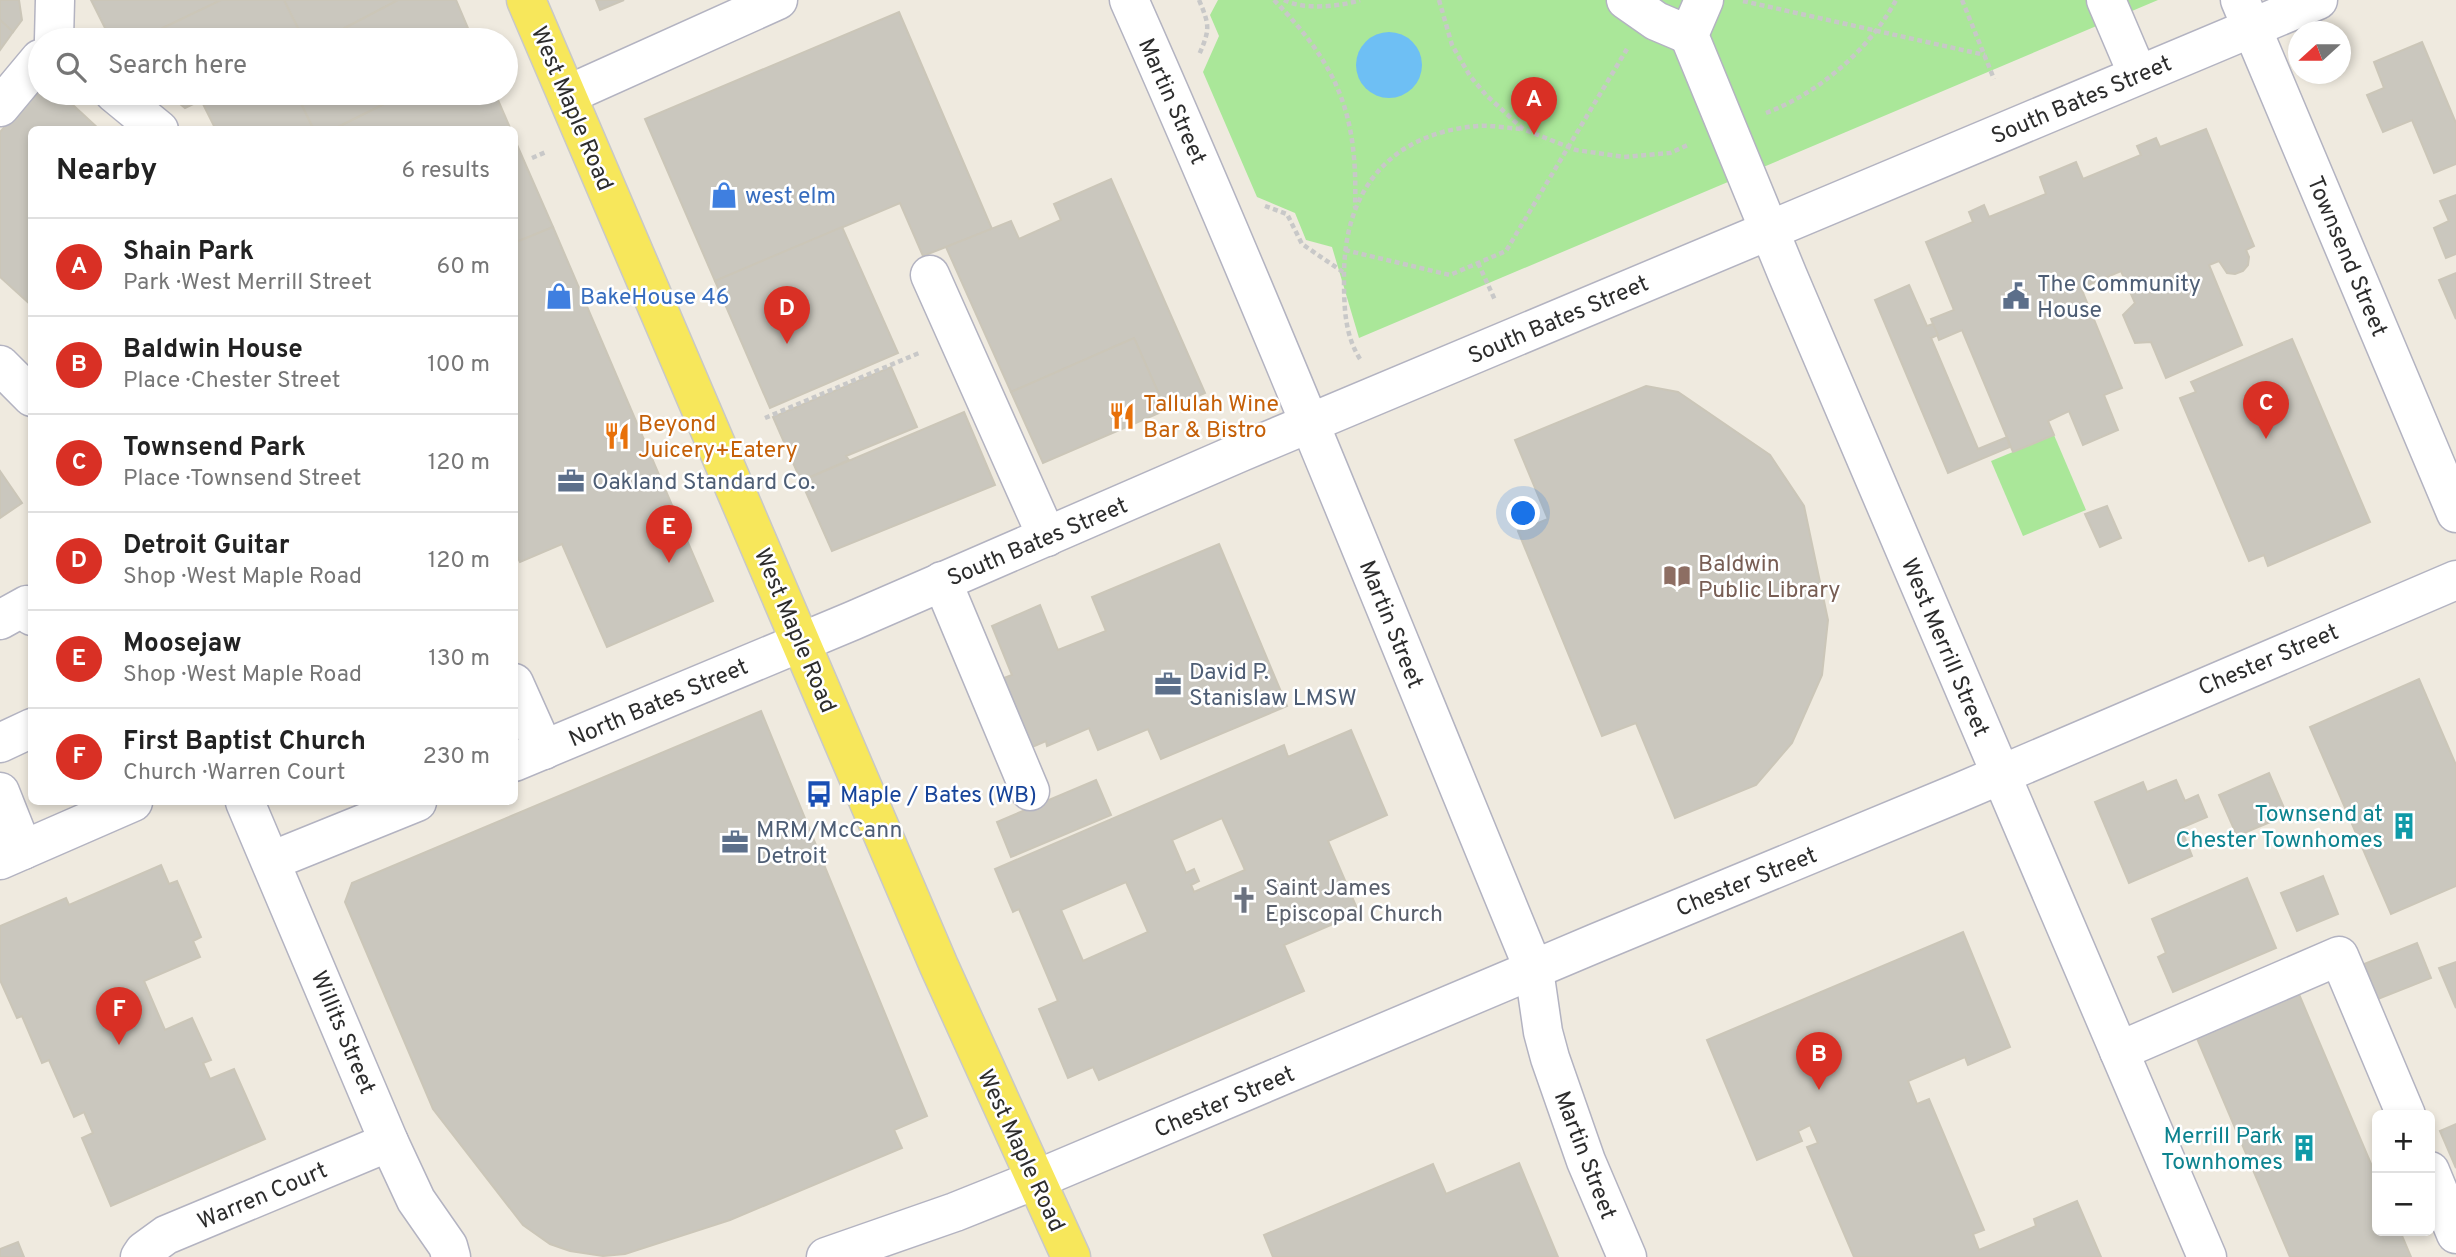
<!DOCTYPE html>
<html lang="en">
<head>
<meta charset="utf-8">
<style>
	body { margin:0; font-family:Overpass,sans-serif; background:#f6f6f6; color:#222 }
	.controls { position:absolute; right:21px; bottom:21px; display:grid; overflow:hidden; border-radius:10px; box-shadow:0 4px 10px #0003 }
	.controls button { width:63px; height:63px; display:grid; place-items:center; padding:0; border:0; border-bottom:2px solid #e0e0e0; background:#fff; color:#222; font:35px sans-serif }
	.compass { position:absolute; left:2288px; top:21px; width:63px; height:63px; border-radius:50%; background:#fff; box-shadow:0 4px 10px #0003; rotate:249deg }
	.you { position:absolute; left:1524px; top:514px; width:24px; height:24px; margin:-18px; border:5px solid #fff; border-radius:50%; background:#1a73e8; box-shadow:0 0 0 10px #1a73e833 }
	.badge { display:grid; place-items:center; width:46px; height:46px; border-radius:50%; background:#d93025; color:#fff; font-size:23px; font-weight:700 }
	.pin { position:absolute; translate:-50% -58px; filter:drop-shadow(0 2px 4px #0008) }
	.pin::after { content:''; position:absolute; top:37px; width:24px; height:21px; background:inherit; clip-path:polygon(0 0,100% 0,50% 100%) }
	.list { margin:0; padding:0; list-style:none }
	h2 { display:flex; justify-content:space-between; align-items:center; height:91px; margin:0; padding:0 28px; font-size:30px }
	h2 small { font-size:23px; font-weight:400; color:#767676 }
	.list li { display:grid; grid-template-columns:46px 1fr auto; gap:21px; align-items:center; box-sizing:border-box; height:98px; padding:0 28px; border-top:2px solid #e0e0e0 }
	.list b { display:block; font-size:26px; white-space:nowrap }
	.list p { margin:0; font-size:23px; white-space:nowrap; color:#767676 }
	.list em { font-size:23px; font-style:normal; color:#767676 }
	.icon { flex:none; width:38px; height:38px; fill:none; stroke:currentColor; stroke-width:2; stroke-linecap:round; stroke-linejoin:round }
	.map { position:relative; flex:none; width:2456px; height:1257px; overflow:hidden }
	.search { position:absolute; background:#fff; box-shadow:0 4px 10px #0003; left:28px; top:28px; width:490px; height:77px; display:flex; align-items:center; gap:18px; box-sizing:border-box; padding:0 24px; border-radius:38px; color:#767676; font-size:26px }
	.panel { position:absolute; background:#fff; box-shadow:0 4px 10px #0003; left:28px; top:126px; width:490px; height:679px; border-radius:10px }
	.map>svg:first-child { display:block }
	.green { fill:#aae799 }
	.water { fill:#6ebff4 }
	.building { fill:#cac7be; stroke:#cbc6b8; stroke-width:2; fill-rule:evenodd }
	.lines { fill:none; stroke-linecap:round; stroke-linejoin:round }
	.minor-casing { stroke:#b3b3c1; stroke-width:41 }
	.major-casing { stroke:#c8c8c8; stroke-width:41 }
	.path { stroke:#c8c8c8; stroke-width:4.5; stroke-dasharray:5 3.5; stroke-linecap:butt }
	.minor { stroke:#fff; stroke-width:38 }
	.major { stroke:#f7e75b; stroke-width:38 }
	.labels { text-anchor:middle; stroke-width:5; stroke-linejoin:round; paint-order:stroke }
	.street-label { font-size:23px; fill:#2d2d2d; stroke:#fff }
	.shop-label { font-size:23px; fill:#366cbe; stroke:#fff; text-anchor:start }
	.service-label { font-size:23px; fill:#4e5e75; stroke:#fff; text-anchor:start }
	.food-label { font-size:23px; fill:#c56008; stroke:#fff; text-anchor:start }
	.education-label { font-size:23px; fill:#785e54; stroke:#fff; text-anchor:start }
	.transit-label { font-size:23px; fill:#164399; stroke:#fff; text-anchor:start }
	.culture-label { font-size:23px; fill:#0d838f; stroke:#fff; text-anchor:end }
	.worship-label { font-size:23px; fill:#5b616d; stroke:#fff; text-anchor:start }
</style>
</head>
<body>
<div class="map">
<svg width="2456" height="1257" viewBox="0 0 2456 1257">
	<rect width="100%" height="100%" fill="#efeadf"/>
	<!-- green -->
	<g class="green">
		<path d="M1218,0H2158L1359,338L1332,247L1306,240L1295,213L1257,197L1203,72L1219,36L1210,15Z"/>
		<path d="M2054,435L2086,510L2023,536L1991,461Z"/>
	</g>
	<!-- water -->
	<circle class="water" cx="1389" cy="65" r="33"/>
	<!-- building -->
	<g class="building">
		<path d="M0,0H19L22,20L13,32L0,20Z"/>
		<path d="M91,0H221L138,40H111Z"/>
		<path d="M221,0H284L304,40H138Z"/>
		<path d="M284,0H398L322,40H304Z"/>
		<path d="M398,0H456L473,40H322Z"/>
		<path d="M596,0H624L600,10Z"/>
		<path d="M899,12L992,229L923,256L900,203L715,281L645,119Z"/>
		<path d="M0,20L13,32L0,50Z"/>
		<path d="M2422,42L2456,123V164L2434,173L2412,120L2383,132L2367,95L2384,88L2374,62Z"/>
		<path d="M40,87V93H60L100,130H32V306L0,277V132Z"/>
		<path d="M167,93H216L185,108Z"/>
		<path d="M216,93H296L314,130H216L201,100Z"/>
		<path d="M296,93H406L332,130H314Z"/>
		<path d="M406,93H495L511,130H332Z"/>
		<path d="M2206,129L2254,246L2246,250L2249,257L2248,265L2243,271L2235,274L2227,273L2219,261L2209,265L2242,345L2166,378L2151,342L2135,343L2123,315L2135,303L2121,271L2081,288L2122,388L2104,395L2118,430L2083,445L2069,411L2048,421L2054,435L2013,452L1962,330L1939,340L1933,324L1931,319L1954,310L1926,242L1973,222L1969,212L1984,205L1989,217L2046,194L2040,177L2076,162L2083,179L2141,155L2137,146L2156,138L2160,147Z"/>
		<path d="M514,138L553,227L514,243Z"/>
		<path d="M1111,179L1205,393L1166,410L1134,338L1011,392L946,247L1011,221L1019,239L1061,220L1054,204Z"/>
		<path d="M2456,195V254L2446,258L2434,228L2449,221L2440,201Z"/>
		<path d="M553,227L713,601L607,647L562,544L520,562L514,550V440L517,439L514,432V243Z"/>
		<path d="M842,227L898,353L770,408L715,281Z"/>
		<path d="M2456,273V319L2439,280Z"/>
		<path d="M1909,285L1927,326L1933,324L1938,335L1931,338L1978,449L2007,437L2010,447L1948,473L1875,300Z"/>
		<path d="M1134,338L1166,410L1043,463L1011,392Z"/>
		<path d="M2292,339L2370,522L2268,566L2264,555L2249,561L2180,398L2196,392L2191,382Z"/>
		<path d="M891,367L917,427L846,456L849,460L801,481L773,417Z"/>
		<path d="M1646,386L1678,392L1770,455L1804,506L1828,620L1822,675L1792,743L1756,785L1675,818L1636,723L1602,736L1518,531L1548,519L1515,440Z"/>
		<path d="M964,412L995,485L832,551L801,481Z"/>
		<path d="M0,471L22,503L0,518Z"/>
		<path d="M2107,506L2121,538L2100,547L2085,514Z"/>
		<path d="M1219,544L1287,706L1161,759L1148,729L1098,750L1089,728L1047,746L1046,741L1030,748L1001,679L1012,675L992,626L1040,605L1058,650L1106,631L1092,597Z"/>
		<path d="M2419,679L2456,765V886L2391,914L2310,727Z"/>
		<path d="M761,711L927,1116L894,1130L902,1148L730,1220L625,1254L603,1256L570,1251L550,1244L523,1225L433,1109L345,902L352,883Z"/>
		<path d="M1351,730L1387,815L1328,841L1359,913L1284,945L1304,991L1099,1080L1093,1067L1068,1078L1039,1009L1058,1001L1019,909L1013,912L995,869L1284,745L1288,757ZM1222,818L1245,870L1194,892L1191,885L1199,881L1194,869L1186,873L1172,840ZM1126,882L1148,932L1083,961L1061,910Z"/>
		<path d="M2269,773L2287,815L2237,836L2219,795Z"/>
		<path d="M1096,780L1111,815L1011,857L997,822Z"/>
		<path d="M2176,780L2185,801L2198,795L2207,817L2181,828L2192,856L2129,883L2095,802L2143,782L2147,792Z"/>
		<path d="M161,865L169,884L177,881L201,937L193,941L200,957L144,981L165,1030L192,1018L211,1060L203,1063L210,1079L234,1069L265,1139L111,1206L82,1138L93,1133L84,1112L74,1117L49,1060L42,1063L22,1016L17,1018L0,980V926L66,898L69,905Z"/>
		<path d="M2323,876L2338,914L2297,931L2281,893Z"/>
		<path d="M2247,878L2276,948L2173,992L2158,957L2166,953L2152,919Z"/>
		<path d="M1963,932L2010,1047L1968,1065L1965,1057L1908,1081L1917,1104L1929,1099L1984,1230L1973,1234L1979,1250L2036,1226L2034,1219L2077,1201L2101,1257H1854L1807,1147L1818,1143L1810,1125L1798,1131L1802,1141L1757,1160L1707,1040Z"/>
		<path d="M2417,943L2431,978L2378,999L2364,964Z"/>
		<path d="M2456,962V1008L2439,968Z"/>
		<path d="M2298,992L2377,1178V1231H2400L2411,1257H2290L2213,1076L2196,1036Z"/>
		<path d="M2456,1124V1168L2440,1131Z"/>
		<path d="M1519,1163L1558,1257H1273L1264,1235L1433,1164L1446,1194Z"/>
		<path d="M18,1242L24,1257H0V1249Z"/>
	</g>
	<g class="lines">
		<defs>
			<g id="minor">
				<path d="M1129,0C1271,320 1400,646 1534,970L1543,1032L1550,1058L1586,1161L1627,1257"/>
				<path d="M1626,0L1656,21L1689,35"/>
				<path d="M1704,0L1689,35L1788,276L2207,1257"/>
				<path d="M2106,0L2138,75"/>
				<path d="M2240,0L2456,513"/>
				<path d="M54,40L55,0"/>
				<path d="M114,93L159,130"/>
				<path d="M567,95L778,0"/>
				<path d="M0,107L40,59"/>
				<path d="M930,275L1047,537"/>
				<path d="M0,365L32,397"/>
				<path d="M942,581L1030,791"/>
				<path d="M0,620L27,605L32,616"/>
				<path d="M514,683L544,750"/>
				<path d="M0,743L32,728"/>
				<path d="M514,762L852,621L1241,452L2318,0"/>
				<path d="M0,792L23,850"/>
				<path d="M245,802L389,1142L416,1200L448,1246L451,1257"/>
				<path d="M0,860L133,802"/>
				<path d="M271,861L417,802"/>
				<path d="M2119,1051L2339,956L2406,1115"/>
				<path d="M2430,1171L2456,1234"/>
				<path d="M140,1257L144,1251L166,1235L389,1142"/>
				<path d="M826,1257L955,1212L1035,1180L1596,943L1958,793L2456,580"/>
			</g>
			<path id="major" d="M526,0L939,966L1071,1257"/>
		</defs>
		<!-- minor casing -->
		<use href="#minor" class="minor-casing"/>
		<!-- major casing -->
		<use href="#major" class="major-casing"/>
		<!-- path -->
		<g class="path">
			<path d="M1199,0C1210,26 1210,29 1199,55"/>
			<path d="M1274,0C1339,67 1358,115 1355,208"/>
			<path d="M1284,0C1304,10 1339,7 1360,0"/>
			<path d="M1439,0L1452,45L1470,76L1486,95L1523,129L1576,150L1624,157L1670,153L1690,144"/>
			<path d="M1962,0L1994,79"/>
			<path d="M1743,1L1985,55"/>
			<path d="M1766,113C1819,93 1869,50 1896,0"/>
			<path d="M532,158L546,152"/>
			<path d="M1265,206L1287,214L1302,244L1343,272"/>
			<path d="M1345,250L1450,275L1506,251L1627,49"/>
			<path d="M1478,263L1495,300"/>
			<path d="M1360,359C1344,334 1344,304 1344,276C1344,189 1391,133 1478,126C1492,125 1507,128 1521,129"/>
			<path d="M765,418L919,353"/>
		</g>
		<!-- minor -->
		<use href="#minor" class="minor"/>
		<!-- major -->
		<use href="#major" class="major"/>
	</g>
	<!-- icons -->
	<defs>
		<symbol id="shop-bare" viewBox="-9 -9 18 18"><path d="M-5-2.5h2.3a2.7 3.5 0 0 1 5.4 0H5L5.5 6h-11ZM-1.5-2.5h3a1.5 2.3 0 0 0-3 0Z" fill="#3f7fe0" stroke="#fff" stroke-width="2.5" paint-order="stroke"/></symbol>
		<symbol id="civic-bare" viewBox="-9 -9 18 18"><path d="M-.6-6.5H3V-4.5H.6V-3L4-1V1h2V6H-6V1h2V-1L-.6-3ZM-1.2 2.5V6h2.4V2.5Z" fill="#5c6f8a" stroke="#fff" stroke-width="2.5" paint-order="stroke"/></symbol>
		<symbol id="restaurant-bare" viewBox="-9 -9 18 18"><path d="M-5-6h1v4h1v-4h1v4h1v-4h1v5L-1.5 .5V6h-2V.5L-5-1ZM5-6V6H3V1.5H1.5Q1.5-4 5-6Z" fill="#e8710a" stroke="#fff" stroke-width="2.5" paint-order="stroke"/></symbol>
		<symbol id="office-bare" viewBox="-9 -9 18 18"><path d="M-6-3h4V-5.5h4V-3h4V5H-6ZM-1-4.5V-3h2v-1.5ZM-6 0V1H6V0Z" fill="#5c6f8a" stroke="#fff" stroke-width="2.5" paint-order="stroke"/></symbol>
		<symbol id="library-bare" viewBox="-9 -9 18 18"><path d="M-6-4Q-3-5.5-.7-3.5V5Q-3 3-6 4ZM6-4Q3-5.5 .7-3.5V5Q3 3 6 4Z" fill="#8d6e63" stroke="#fff" stroke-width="2.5" paint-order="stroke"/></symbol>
		<symbol id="bus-bare" viewBox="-9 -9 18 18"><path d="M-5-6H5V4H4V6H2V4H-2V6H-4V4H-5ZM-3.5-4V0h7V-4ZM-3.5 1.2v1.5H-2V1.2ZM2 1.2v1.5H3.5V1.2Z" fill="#1a4fb4" stroke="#fff" stroke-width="2.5" paint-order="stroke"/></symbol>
		<symbol id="building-bare" viewBox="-9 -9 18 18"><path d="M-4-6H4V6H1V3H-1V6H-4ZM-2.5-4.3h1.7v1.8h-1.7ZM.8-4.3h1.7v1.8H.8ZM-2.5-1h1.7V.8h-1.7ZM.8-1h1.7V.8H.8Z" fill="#0f9aa8" stroke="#fff" stroke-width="2.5" paint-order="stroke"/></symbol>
		<symbol id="church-bare" viewBox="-9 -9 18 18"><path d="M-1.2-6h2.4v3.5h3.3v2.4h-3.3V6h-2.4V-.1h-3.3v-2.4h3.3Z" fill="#6b7280" stroke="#fff" stroke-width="2.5" paint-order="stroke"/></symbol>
	</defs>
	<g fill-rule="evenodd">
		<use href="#shop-bare" x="705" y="176" width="38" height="38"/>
		<use href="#shop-bare" x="540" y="277" width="38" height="38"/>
		<use href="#civic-bare" x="1997" y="277" width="38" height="38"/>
		<use href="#restaurant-bare" x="1103" y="397" width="38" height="38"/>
		<use href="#restaurant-bare" x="598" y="417" width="38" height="38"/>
		<use href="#office-bare" x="552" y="462" width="38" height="38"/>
		<use href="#library-bare" x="1658" y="557" width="38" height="38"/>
		<use href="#office-bare" x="1149" y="665" width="38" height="38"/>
		<use href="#bus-bare" x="800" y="775" width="38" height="38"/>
		<use href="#building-bare" x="2385" y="807" width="38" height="38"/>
		<use href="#office-bare" x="716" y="823" width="38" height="38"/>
		<use href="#church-bare" x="1225" y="881" width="38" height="38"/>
		<use href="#building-bare" x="2285" y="1129" width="38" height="38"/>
	</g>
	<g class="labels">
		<!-- street labels -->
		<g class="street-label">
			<text transform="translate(2081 99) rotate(-23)" y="8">South Bates Street</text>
			<text transform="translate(1173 101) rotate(66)" y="8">Martin Street</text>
			<text transform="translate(573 108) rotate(67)" y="8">West Maple Road</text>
			<text transform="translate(2348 256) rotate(67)" y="8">Townsend Street</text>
			<text transform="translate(1558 319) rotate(-23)" y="8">South Bates Street</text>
			<text transform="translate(1037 541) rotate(-23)" y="8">South Bates Street</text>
			<text transform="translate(1392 624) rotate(68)" y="8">Martin Street</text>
			<text transform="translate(796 630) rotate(67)" y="8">West Maple Road</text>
			<text transform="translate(1946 647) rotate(67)" y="8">West Merrill Street</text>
			<text transform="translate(2268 659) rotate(-23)" y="8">Chester Street</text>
			<text transform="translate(658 702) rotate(-23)" y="8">North Bates Street</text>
			<text transform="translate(1746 881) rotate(-22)" y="8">Chester Street</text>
			<text transform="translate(344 1032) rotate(67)" y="8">Willits Street</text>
			<text transform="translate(1224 1101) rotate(-23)" y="8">Chester Street</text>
			<text transform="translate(1022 1150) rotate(65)" y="8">West Maple Road</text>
			<text transform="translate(1586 1155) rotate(69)" y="8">Martin Street</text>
			<text transform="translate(262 1195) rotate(-23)" y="8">Warren Court</text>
		</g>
		<!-- shop labels -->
		<g class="shop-label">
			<text x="745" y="203">west elm</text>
			<text x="580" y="304">BakeHouse 46</text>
		</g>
		<!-- service labels -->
		<g class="service-label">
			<text x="2037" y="291">The Community<tspan x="2037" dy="26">House</tspan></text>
			<text x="592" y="489">Oakland Standard Co.</text>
			<text x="1189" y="679">David P.<tspan x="1189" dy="26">Stanislaw LMSW</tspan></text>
			<text x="756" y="837">MRM/McCann<tspan x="756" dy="26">Detroit</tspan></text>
		</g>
		<!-- food labels -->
		<g class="food-label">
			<text x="1143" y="411">Tallulah Wine<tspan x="1143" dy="26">Bar &amp; Bistro</tspan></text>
			<text x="638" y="431">Beyond<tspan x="638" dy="26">Juicery+Eatery</tspan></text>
		</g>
		<!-- education labels -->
		<g class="education-label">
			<text x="1698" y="571">Baldwin<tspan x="1698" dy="26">Public Library</tspan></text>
		</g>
		<!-- transit labels -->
		<g class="transit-label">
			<text x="840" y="802">Maple / Bates (WB)</text>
		</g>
		<!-- culture labels -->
		<g class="culture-label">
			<text x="2383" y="821">Townsend at<tspan x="2383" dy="26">Chester Townhomes</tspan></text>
			<text x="2283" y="1143">Merrill Park<tspan x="2283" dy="26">Townhomes</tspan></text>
		</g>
		<!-- worship labels -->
		<g class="worship-label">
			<text x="1265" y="895">Saint James<tspan x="1265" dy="26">Episcopal Church</tspan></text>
		</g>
	</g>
</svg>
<div class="controls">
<button>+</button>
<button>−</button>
</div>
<svg class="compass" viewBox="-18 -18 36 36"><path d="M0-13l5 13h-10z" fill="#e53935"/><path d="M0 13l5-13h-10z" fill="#767676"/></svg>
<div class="you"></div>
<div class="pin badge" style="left:1534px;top:135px">A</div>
<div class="pin badge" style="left:1819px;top:1090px">B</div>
<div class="pin badge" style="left:2266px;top:439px">C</div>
<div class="pin badge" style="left:787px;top:344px">D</div>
<div class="pin badge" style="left:669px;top:563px">E</div>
<div class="pin badge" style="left:119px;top:1045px">F</div>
<div class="search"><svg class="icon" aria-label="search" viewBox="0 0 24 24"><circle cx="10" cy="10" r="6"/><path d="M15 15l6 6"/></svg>Search here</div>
<section class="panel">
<h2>Nearby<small>6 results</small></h2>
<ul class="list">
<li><span class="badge">A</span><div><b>Shain Park</b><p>Park · West Merrill Street</p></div><em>60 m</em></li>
<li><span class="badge">B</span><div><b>Baldwin House</b><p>Place · Chester Street</p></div><em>100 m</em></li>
<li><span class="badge">C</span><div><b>Townsend Park</b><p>Place · Townsend Street</p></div><em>120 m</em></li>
<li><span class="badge">D</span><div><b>Detroit Guitar</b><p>Shop · West Maple Road</p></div><em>120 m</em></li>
<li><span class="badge">E</span><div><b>Moosejaw</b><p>Shop · West Maple Road</p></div><em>130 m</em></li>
<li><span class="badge">F</span><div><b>First Baptist Church</b><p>Church · Warren Court</p></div><em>230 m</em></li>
</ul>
</section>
</div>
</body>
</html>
